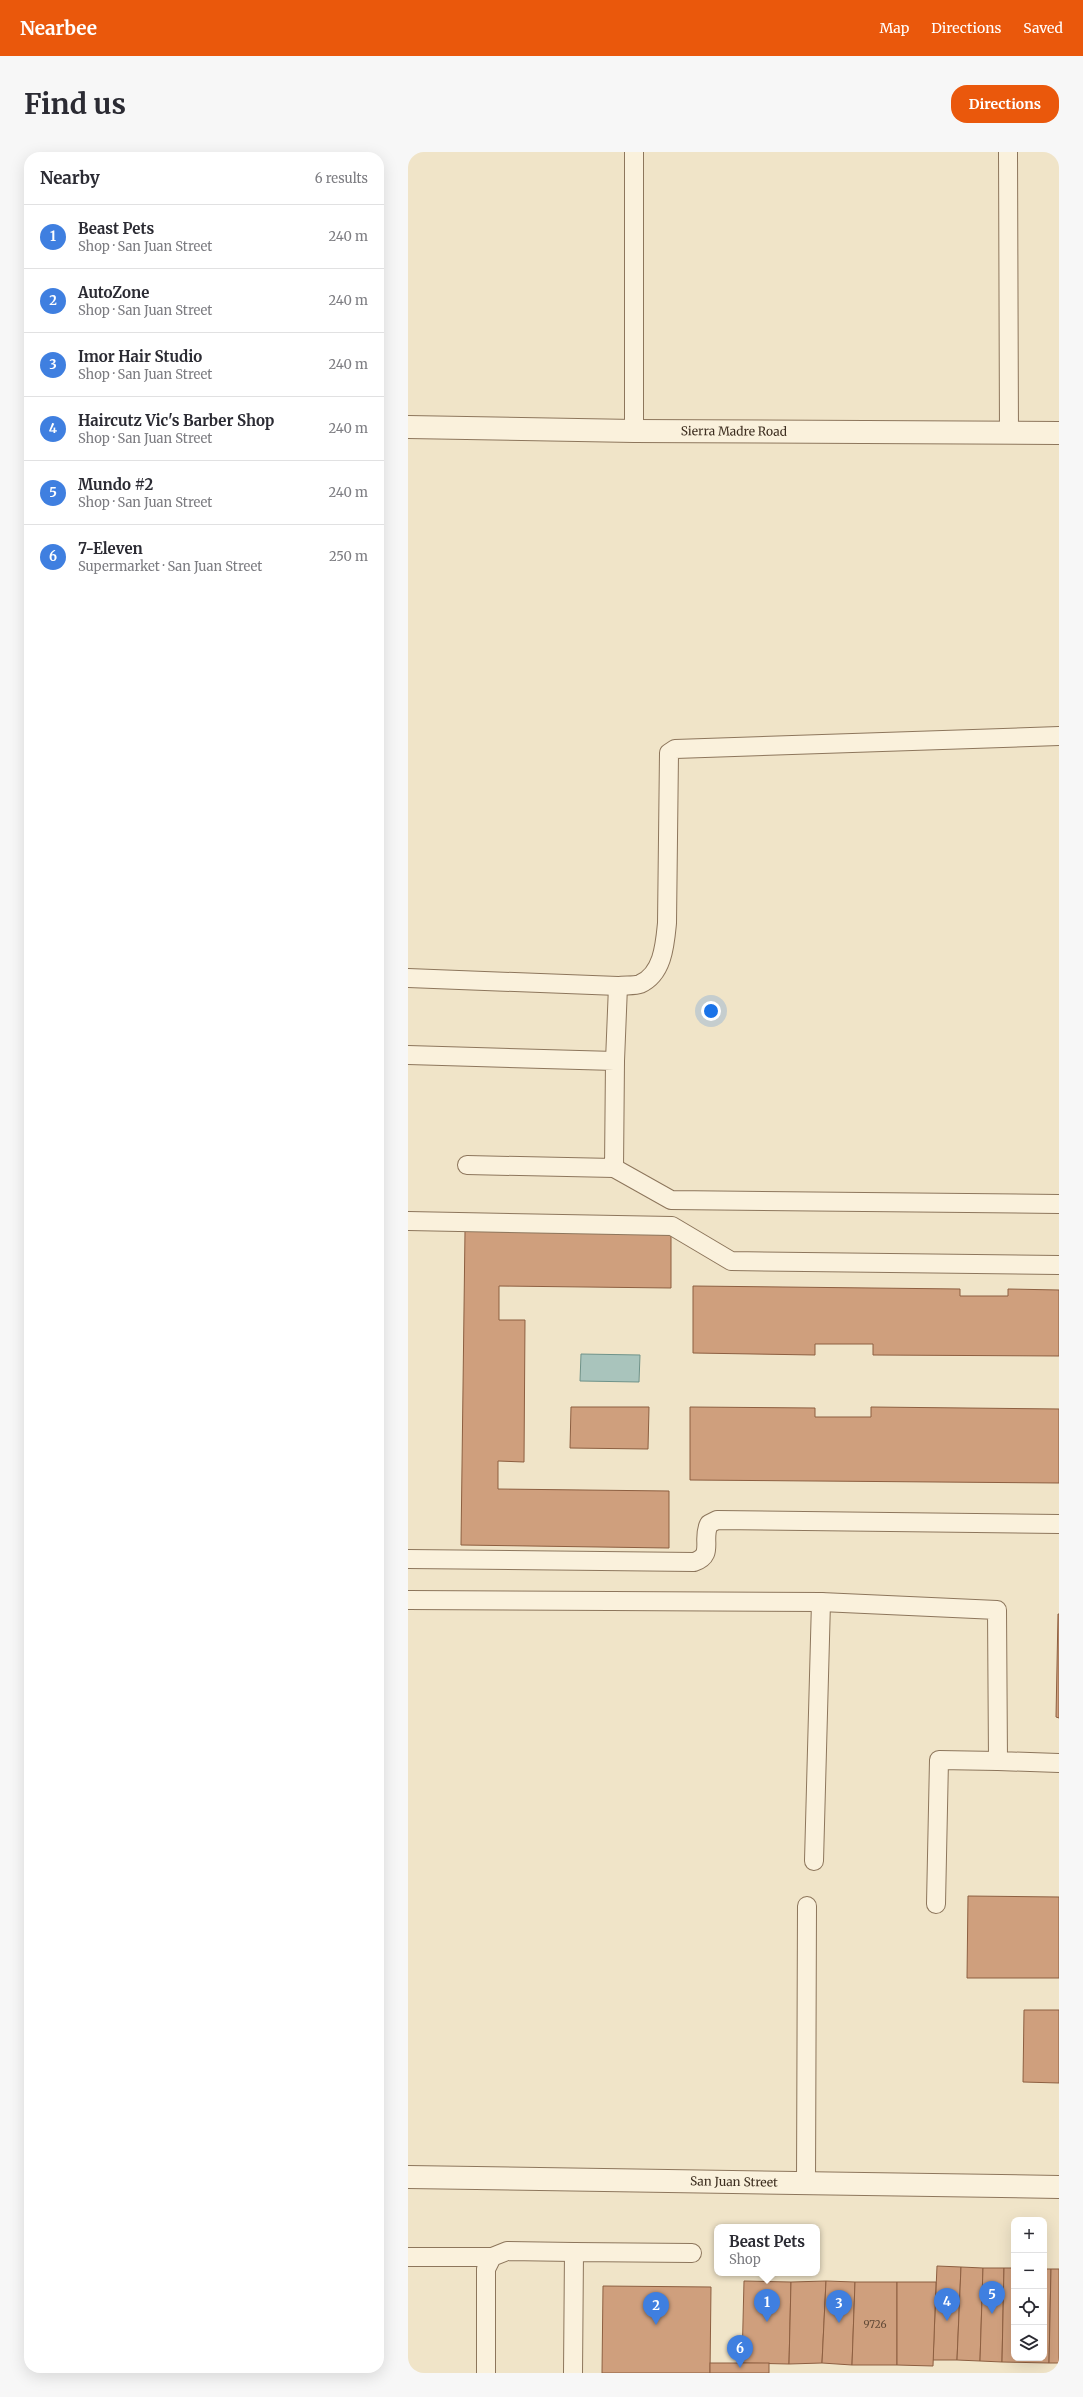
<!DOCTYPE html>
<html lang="en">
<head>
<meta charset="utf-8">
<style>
	body { margin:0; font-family:Merriweather,serif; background:#f7f7f7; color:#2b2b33 }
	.controls { position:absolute; right:12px; bottom:12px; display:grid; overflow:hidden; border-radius:8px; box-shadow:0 4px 16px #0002 }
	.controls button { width:36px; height:36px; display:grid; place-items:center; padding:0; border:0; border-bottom:1px solid #e1e1e2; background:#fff; color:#2b2b33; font:20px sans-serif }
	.you { position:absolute; left:303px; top:859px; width:14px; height:14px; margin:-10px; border:3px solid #fff; border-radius:50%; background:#1a73e8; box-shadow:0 0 0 6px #1a73e833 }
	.badge { display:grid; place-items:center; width:26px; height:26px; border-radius:50%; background:#ea580c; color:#fff; font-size:13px; font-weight:700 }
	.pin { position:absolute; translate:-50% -33px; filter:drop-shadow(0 1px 2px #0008) }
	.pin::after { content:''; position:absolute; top:21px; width:14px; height:12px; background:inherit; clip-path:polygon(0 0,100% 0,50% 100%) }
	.popup { position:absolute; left:306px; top:2072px; width:106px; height:52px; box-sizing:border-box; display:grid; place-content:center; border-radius:8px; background:#fff; filter:drop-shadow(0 1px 3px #0005); font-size:13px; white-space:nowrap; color:#7c7c81 }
	.popup b { font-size:15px; color:#2b2b33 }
	.popup::after { content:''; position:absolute; left:50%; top:100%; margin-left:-8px; border:8px solid transparent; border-top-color:#fff }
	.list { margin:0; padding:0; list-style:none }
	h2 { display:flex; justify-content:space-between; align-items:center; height:52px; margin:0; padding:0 16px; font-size:17px }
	h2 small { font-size:13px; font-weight:400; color:#7c7c81 }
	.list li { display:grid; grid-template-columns:26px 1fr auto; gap:12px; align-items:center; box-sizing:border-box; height:64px; padding:0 16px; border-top:1px solid #e1e1e2 }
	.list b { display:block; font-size:15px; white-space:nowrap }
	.list p { margin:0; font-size:13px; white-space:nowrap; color:#7c7c81 }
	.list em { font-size:13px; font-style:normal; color:#7c7c81 }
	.icon { flex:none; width:22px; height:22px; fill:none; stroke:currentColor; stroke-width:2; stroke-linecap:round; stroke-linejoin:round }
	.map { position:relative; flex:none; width:651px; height:2221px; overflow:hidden; border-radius:16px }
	header { display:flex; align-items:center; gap:24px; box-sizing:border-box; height:56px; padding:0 20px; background:#ea580c; color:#fff }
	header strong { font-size:19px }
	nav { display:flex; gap:22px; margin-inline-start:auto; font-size:14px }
	.intro { display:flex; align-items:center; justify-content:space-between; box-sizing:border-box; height:96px; padding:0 24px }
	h1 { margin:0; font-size:28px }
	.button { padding:10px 18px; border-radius:16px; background:#ea580c; color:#fff; font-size:14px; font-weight:700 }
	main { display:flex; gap:24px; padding:0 24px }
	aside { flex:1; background:#fff; border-radius:16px; box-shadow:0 4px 16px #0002 }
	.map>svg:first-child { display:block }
	.water { fill:#a9c4bc; stroke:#6f938a }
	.building { fill:#cf9f7d; stroke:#8d5f41 }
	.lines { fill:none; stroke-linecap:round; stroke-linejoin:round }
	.lane-casing { stroke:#8d765c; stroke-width:20 }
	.street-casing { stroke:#8d765c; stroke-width:24 }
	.lane { stroke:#faf1dc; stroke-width:18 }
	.street { stroke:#faf1dc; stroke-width:22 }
	.labels { text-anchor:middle; stroke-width:3; stroke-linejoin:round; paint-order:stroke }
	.number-label { font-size:10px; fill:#624a37 }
	.street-label { font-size:12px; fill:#3d2e20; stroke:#f7eed8 }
</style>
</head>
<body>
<header>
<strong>Nearbee</strong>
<nav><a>Map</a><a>Directions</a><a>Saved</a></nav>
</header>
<div class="intro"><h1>Find us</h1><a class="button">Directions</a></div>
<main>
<aside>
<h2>Nearby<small>6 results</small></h2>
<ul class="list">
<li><span class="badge" style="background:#3f7fe0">1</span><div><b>Beast Pets</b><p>Shop · San Juan Street</p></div><em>240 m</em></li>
<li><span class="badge" style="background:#3f7fe0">2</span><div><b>AutoZone</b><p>Shop · San Juan Street</p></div><em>240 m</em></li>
<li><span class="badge" style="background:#3f7fe0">3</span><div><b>Imor Hair Studio</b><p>Shop · San Juan Street</p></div><em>240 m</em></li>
<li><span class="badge" style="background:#3f7fe0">4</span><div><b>Haircutz Vic's Barber Shop</b><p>Shop · San Juan Street</p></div><em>240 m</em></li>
<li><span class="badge" style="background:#3f7fe0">5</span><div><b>Mundo #2</b><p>Shop · San Juan Street</p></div><em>240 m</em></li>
<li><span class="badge" style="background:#3f7fe0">6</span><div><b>7-Eleven</b><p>Supermarket · San Juan Street</p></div><em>250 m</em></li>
</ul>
</aside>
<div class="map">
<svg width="651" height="2221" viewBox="0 0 651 2221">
	<rect width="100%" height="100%" fill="#f0e4c8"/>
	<!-- water -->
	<path class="water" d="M173,1202L232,1203L231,1230L172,1229Z"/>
	<!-- building -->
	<g class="building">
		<path d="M57,1079L263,1081V1136L91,1134V1168H117L116,1310L90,1309V1337L261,1339V1396L53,1393Z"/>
		<path d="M285,1134L552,1137V1144H600V1137L651,1138V1204L465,1203V1192H407V1203L285,1201Z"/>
		<path d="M163,1255H241L240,1297L162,1296Z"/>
		<path d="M282,1255L407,1256V1265H463V1255L651,1257V1331L282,1328Z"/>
		<path d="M650,1462H651V1566L648,1565Z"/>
		<path d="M560,1744L651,1745V1826H559Z"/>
		<path d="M616,1858H651V1931L615,1930Z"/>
		<path d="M529,2114L553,2115L549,2208H525Z"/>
		<path d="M553,2115L575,2116L572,2209L549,2208Z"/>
		<path d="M575,2116H596L594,2210L572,2209Z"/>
		<path d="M596,2116H606V2206H636V2117H643L641,2211L594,2210Z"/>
		<path d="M643,2117H651V2211H641Z"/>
		<path d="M336,2129L383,2130L381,2212L334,2211Z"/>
		<path d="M418,2129L414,2211L381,2212L383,2130Z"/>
		<path d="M418,2129L447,2130L444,2213L414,2211Z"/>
		<path d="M447,2130H489V2213H444Z"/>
		<path d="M489,2130H528L525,2214L489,2213Z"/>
		<path d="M195,2134L303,2135L302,2221H194Z"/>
		<rect x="302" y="2211" width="59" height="10"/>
	</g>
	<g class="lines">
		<defs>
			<g id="lane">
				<path d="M226,0V279"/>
				<path d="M600,0L601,282"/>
				<path d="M0,826L210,834C217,833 227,834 232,832C255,822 257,792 259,771L261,601L267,597L651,584"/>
				<path d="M0,903L207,909L206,1016L59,1013"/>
				<path d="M207,909L210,834"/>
				<path d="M206,1016L263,1048L651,1052"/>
				<path d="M0,1069L264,1074L323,1109L651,1113"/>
				<path d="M0,1407L286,1410C307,1403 293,1388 301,1372L309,1368L651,1372"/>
				<path d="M0,1448L413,1450L406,1709"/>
				<path d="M413,1450L589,1458L590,1609L651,1611"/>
				<path d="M528,1752L531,1608L590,1609"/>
				<path d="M398,2031L399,1754"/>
				<path d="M0,2105H84"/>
				<path d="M78,2221V2117L84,2105L99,2099L166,2100"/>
				<path d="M165,2221L166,2100L284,2101"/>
			</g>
			<g id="street">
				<path id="s1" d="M0,275L226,279L651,281"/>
				<path id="s2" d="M0,2025L651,2035"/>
			</g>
		</defs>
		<!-- lane casing -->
		<use href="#lane" class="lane-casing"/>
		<!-- street casing -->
		<use href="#street" class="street-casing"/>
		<!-- lane -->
		<use href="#lane" class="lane"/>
		<!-- street -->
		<use href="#street" class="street"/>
	</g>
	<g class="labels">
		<!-- number labels -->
		<g class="number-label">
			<text x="467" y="2176">9726</text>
		</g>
		<!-- street labels -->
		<g class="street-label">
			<text dy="4" stroke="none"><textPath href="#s1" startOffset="326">Sierra Madre Road</textPath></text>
			<text dy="4" stroke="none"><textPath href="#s2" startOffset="326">San Juan Street</textPath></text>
		</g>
	</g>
</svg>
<div class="controls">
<button>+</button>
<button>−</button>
<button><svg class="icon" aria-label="locate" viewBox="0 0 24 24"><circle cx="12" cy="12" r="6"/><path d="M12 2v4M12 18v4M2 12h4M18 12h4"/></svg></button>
<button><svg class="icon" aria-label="layers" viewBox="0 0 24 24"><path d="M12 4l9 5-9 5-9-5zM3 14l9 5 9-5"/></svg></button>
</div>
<div class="you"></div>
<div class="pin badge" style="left:359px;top:2170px;background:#3f7fe0">1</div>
<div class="popup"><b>Beast Pets</b>Shop</div>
<div class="pin badge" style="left:248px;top:2173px;background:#3f7fe0">2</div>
<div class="pin badge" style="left:431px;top:2171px;background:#3f7fe0">3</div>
<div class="pin badge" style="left:539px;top:2169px;background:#3f7fe0">4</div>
<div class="pin badge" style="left:584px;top:2162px;background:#3f7fe0">5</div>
<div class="pin badge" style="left:332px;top:2216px;background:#3f7fe0">6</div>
</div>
</main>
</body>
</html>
